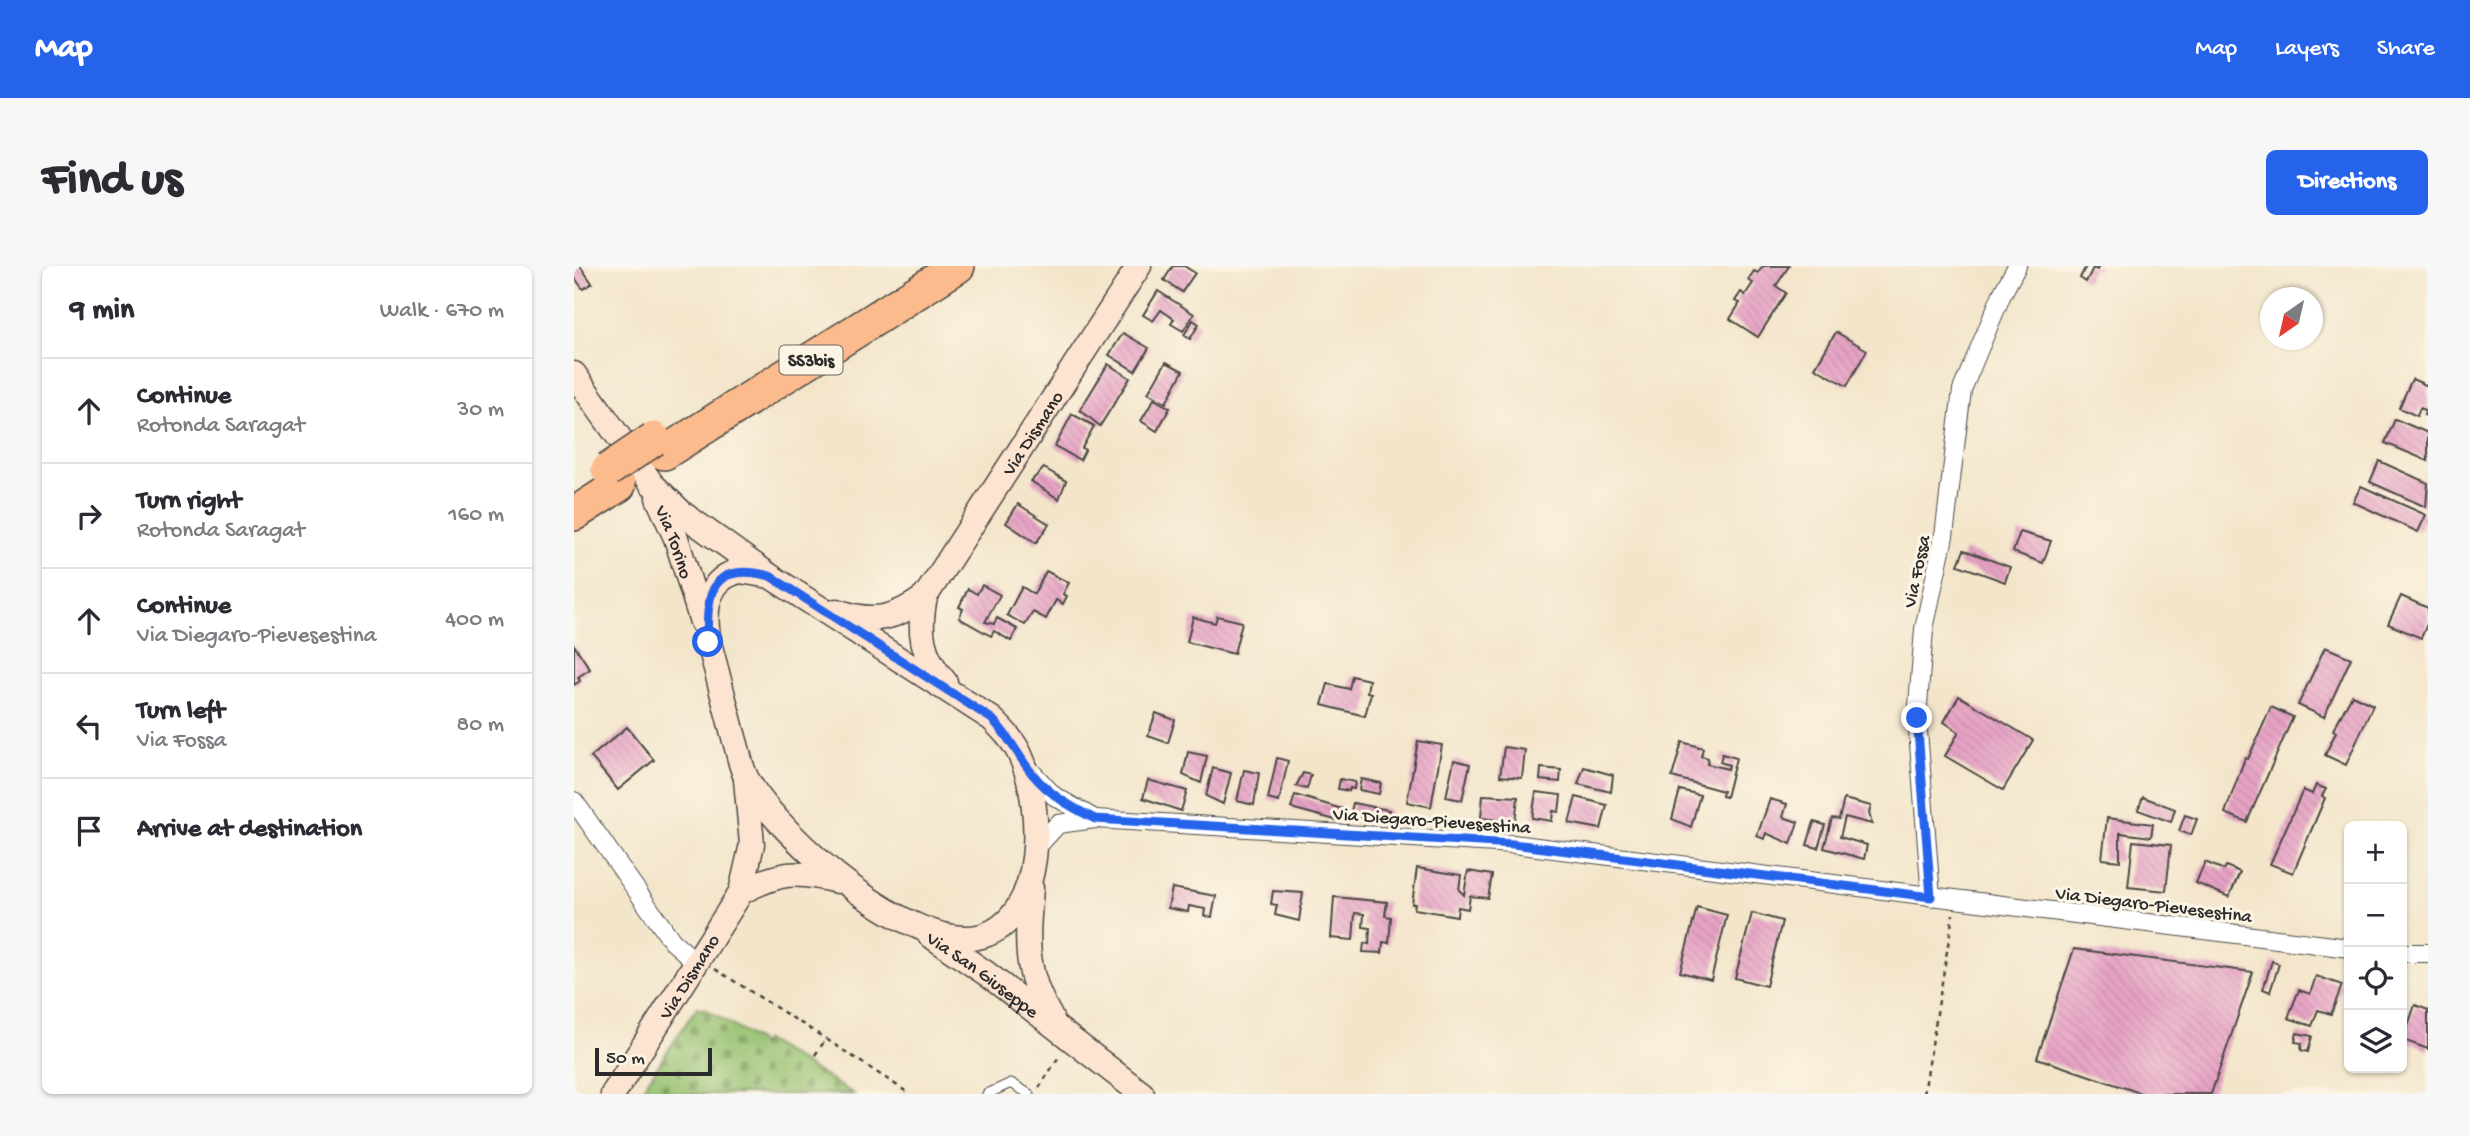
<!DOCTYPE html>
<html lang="en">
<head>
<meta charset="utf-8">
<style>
	body { margin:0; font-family:"Gochi Hand",sans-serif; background:#f7f7f7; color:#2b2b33 }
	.controls { position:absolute; right:21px; bottom:21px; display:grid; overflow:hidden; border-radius:10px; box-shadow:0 2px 5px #0004 }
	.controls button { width:63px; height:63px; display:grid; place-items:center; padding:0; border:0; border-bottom:2px solid #e1e1e2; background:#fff; color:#2b2b33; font:35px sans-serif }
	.compass { position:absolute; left:1686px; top:21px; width:63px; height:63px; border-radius:50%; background:#fff; box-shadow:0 2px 5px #0004; rotate:214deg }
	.scale { position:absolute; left:21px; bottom:18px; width:117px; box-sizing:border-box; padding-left:7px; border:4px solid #2b2b2b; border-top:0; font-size:19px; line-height:24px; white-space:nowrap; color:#2b2b2b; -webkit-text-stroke:5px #fcf5e5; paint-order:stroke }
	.stop { position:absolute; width:21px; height:21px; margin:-16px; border:5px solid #2563eb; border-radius:50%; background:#fff }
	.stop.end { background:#2563eb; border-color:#fff; box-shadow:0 2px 7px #0008 }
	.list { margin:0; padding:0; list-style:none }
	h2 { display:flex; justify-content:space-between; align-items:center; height:91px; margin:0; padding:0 28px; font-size:30px }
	h2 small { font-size:23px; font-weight:400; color:#7c7c81 }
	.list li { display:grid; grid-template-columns:46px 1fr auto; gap:21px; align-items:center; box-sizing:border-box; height:105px; padding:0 28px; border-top:2px solid #e1e1e2 }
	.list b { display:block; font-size:26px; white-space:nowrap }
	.list p { margin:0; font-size:23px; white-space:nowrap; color:#7c7c81 }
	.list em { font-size:23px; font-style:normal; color:#7c7c81 }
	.icon { flex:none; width:38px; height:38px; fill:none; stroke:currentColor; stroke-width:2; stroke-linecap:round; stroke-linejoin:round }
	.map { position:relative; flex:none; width:1854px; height:828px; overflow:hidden; border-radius:10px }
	header { display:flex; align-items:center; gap:42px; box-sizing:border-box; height:98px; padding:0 35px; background:#2563eb; color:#fff }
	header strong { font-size:33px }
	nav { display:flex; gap:38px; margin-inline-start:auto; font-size:24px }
	.intro { display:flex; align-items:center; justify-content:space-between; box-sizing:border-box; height:168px; padding:0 42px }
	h1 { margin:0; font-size:49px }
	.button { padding:18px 32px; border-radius:10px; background:#2563eb; color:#fff; font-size:24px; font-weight:700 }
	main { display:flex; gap:42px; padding:0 42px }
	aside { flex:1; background:#fff; border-radius:10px; box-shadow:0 2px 5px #0004 }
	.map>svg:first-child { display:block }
	.cemetery { fill:url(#cemetery-stones); stroke:#60764d; stroke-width:2 }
	.building { fill:url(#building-back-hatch) }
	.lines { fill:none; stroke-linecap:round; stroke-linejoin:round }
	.lane-casing { stroke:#494743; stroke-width:11 }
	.street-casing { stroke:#494743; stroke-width:20 }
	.secondary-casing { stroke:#494743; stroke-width:27 }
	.highway-casing { stroke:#494743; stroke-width:36 }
	.path { stroke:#494743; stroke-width:2.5; stroke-dasharray:5 5; stroke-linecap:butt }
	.lane { stroke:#fff; stroke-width:9 }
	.street { stroke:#fff; stroke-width:18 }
	.secondary { stroke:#fde4d1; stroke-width:24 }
	.highway { stroke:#fbbb8c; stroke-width:33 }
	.highway-bridge-casing { stroke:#494743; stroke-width:36; stroke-linecap:butt }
	.highway-bridge { stroke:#fbbb8c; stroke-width:33 }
	.route { stroke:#2563eb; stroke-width:9 }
	.labels { text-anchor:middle; stroke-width:6; stroke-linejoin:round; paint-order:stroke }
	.shield { fill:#fcf5e5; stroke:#6a6863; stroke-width:2 }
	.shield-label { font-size:18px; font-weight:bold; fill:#2b2b2b }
	.street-label { font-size:19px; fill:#2b2b2b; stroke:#fcf5e5 }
</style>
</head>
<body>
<header>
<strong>Map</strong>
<nav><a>Map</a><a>Layers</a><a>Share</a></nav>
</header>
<div class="intro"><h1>Find us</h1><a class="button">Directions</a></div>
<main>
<aside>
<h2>9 min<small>Walk · 670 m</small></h2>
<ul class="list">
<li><svg class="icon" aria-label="ahead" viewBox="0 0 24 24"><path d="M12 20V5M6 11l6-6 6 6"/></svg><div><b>Continue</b><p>Rotonda Saragat</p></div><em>30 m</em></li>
<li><svg class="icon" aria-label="right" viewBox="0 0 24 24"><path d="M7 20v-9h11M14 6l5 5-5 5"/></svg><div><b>Turn right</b><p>Rotonda Saragat</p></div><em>160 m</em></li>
<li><svg class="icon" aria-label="ahead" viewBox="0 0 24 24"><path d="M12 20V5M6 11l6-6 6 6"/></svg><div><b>Continue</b><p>Via Diegaro-Pievesestina</p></div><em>400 m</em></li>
<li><svg class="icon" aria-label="left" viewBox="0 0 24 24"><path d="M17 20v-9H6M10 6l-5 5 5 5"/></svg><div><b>Turn left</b><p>Via Fossa</p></div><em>80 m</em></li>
<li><svg class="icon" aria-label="arrive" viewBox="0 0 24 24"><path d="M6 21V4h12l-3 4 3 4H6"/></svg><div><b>Arrive at destination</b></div></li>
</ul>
</aside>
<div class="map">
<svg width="1854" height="828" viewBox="0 0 1854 828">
	<defs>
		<pattern id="cemetery-stones" width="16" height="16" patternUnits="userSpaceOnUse" patternTransform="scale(1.75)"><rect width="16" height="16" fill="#96c16f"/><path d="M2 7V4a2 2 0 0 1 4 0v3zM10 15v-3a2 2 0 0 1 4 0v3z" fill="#7b9d5b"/></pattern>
		<pattern id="building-back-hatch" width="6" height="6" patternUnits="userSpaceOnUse" patternTransform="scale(1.75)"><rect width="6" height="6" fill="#e7a3c5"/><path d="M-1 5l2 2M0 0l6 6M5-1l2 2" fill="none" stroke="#c68ca9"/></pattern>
	</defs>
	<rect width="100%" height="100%" fill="#fcf5e5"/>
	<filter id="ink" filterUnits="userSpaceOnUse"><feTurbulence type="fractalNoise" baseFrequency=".0143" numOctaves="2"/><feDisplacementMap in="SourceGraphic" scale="14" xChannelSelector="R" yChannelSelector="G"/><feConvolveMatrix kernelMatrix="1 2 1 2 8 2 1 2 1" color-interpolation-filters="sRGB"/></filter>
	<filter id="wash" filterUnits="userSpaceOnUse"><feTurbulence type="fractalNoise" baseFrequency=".00686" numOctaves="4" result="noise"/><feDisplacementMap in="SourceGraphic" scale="28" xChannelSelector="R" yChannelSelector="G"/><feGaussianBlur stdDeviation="1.57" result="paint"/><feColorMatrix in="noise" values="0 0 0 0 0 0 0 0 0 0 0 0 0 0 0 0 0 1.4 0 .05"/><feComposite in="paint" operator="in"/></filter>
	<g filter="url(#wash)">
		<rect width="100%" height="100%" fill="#f3e5ca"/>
		<!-- cemetery -->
		<path class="cemetery" d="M123,741L128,744L130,742L188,778L191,774L280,828H65Z"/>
		<g id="blocks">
			<!-- building -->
			<g class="building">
				<path d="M0,0H6L18,17L9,23L0,11Z"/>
				<path d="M599,0H610L621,7L608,26L590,14Z"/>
				<path d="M1189,0H1215L1202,20L1212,27L1184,71L1156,53L1166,37L1161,35L1167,26L1171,29L1179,17L1174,14L1180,5L1184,7Z"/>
				<path d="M1512,0H1525L1523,4L1519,2L1512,16L1506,12Z"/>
				<path d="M584,25L620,48L609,65L597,58L600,53L587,44L579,55L569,49Z"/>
				<path d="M619,54L625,58L616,73L610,69Z"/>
				<path d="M1262,66L1293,84L1273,120L1241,102Z"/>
				<path d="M549,67L575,82L561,105L535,89Z"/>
				<path d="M592,96L609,105L592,137L574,127Z"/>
				<path d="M534,98L556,112L526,160L506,144Z"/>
				<path d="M1838,113L1854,120V151L1850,149L1852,145L1846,142L1843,150L1825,142Z"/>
				<path d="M580,133L596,142L583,165L567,155Z"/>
				<path d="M498,148L520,160L508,182L511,184L506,194L481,180Z"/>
				<path d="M1821,153L1854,167V195L1811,177Z"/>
				<path d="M1805,195L1854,217L1852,241L1796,216Z"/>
				<path d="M470,202L492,215L485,233L457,215Z"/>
				<path d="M1787,220L1852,249L1844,266L1779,236Z"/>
				<path d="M444,238L475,258L462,277L432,257Z"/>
				<path d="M1446,266L1477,275L1469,297L1439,286Z"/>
				<path d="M1390,284L1436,301L1431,316L1384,299Z"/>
				<path d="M472,305L495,317L489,328L493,330L489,338L482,334L472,353L459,346L451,359L433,349L448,321L460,328Z"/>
				<path d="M408,319L426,329L411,356L420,358L423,352L443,363L437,375L420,365L417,370L385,352L389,343L385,341L394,323L403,328Z"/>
				<path d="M1827,330L1854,342V356L1847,372L1814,358Z"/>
				<path d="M643,350L668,356L660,388L613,376L619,351L641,357Z"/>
				<path d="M0,379L16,403L4,411L6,415L0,419Z"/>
				<path d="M1751,381L1777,392L1750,451L1724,439Z"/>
				<path d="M778,410L795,414L793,426L797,427L791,450L748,439L754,418L775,423Z"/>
				<path d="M1778,429L1799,439L1772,499L1751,489L1762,466L1759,464Z"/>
				<path d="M1385,430L1459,474L1429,524L1371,490L1385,466L1370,456Z"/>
				<path d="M1697,441L1719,451L1673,556L1651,547L1671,492L1674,493Z"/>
				<path d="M582,447L601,454L594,477L574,470Z"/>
				<path d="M53,461L80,494L44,524L17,491Z"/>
				<path d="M844,475L868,479L857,541L833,536Z"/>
				<path d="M1108,476L1129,482L1127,490L1134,492L1133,498L1154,503L1155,499L1146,496L1148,488L1162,492L1152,531L1148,530L1149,525L1098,511Z"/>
				<path d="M930,481L951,484L948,512L926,510Z"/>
				<path d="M614,486L633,490L627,517L609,509Z"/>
				<path d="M703,492L714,495L705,536L694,533Z"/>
				<path d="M880,494L896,498L888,534L872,531Z"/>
				<path d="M1010,501L1039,509L1037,526L1004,518Z"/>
				<path d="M639,502L657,507L649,538L632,530Z"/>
				<path d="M967,502L987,504L986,516L966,514Z"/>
				<path d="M670,504L685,507L680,539L663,535Z"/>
				<path d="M729,507L737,509L733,523L722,520Z"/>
				<path d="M766,513L781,516L780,523L776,522L775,525L764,523Z"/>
				<path d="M787,513L807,517L805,528L785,524Z"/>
				<path d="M574,514L613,525L607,545L569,532Z"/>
				<path d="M1742,519L1752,523L1748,530L1751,532L1719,607L1696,598L1729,524L1738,528Z"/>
				<path d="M1106,524L1126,529L1117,561L1098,553Z"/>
				<path d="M962,526L987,529L985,546L979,545L978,555L958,552Z"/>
				<path d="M721,529L768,543L765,555L717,542Z"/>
				<path d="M909,529L944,531L941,556L907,552Z"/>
				<path d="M1002,531L1033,539L1027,563L995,557Z"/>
				<path d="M1569,531L1601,543L1597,556L1564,544Z"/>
				<path d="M1196,533L1213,538L1209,551L1224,556L1217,578L1192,567L1190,573L1183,570Z"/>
				<path d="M1270,533L1297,540L1295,547L1298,558L1271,551L1266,571L1293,579L1290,593L1250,582L1258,552L1265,553Z"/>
				<path d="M779,537L815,544L813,558L776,550Z"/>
				<path d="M1611,549L1623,553L1617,569L1605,565Z"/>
				<path d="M1533,552L1579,558L1577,571L1546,567V595L1528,593Z"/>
				<path d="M1240,556L1251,559L1244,582L1233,579Z"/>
				<path d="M1559,575L1597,579L1592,625L1554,621Z"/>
				<path d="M1631,596L1650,604L1652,600L1666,606L1655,631L1622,617Z"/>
				<path d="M843,602L887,609L885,624L890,629L894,605L918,609L914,632L896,630L894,643L884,641L883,650L840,643L841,638H838Z"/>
				<path d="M598,622L642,630L638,651L630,650L631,643L615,640L614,646L594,642Z"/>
				<path d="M699,625L729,627L725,655L701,649L703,639L697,638Z"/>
				<path d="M760,631L813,636L811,650L817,651L815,677L809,676L808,687L789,686L790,677L795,678L796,662L789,661L790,648L781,647L779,674L757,672Z"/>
				<path d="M1123,641L1153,649L1137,714L1106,706Z"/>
				<path d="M1178,647L1208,655L1192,720L1161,712Z"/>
				<path d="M1500,683L1679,706L1637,828H1569L1463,792Z"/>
				<path d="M1698,695L1705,698L1696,726L1689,723Z"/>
				<path d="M1742,710L1768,719L1757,748L1744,744L1738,760L1714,752L1725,724L1736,728Z"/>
				<path d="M1841,739L1854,744V783L1829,774Z"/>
				<path d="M1723,767L1738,770L1734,786L1727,784L1728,777L1721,776Z"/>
			</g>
		</g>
	</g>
	<g filter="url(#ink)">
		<use href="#blocks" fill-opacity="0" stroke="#494743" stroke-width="2"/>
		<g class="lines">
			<defs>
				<path id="lane" d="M413,828L437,817L455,828"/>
				<g id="street">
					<path d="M455,503L480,530L521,553"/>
					<path d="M0,535L98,675L122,696"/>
					<path d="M462,582L484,558L521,553L939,578L1775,682"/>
					<path d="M1357,631L1343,452L1350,363L1370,270L1388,124L1428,28L1443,0"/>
					<path d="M1828,687H1854"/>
				</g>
				<g id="secondary">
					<path d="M0,108L78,218L109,248L193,308"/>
					<path id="s1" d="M84,232L102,272L128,356"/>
					<path d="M166,305L196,310L418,453C430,465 441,476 447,491C469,539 473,651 408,670C339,689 206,571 174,515C167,504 165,488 161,475C153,446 146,417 138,388C129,356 127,313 166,305Z"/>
					<path d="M351,331C344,365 347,389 371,416"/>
					<path id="s2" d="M263,345C299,358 321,353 351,331L565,0"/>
					<path d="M457,622C453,674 449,706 477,752"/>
					<path d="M167,626C206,606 221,604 263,615"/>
					<path id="s3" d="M356,669L413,708L568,828"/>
					<path id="s4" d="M39,828L167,626L178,578L172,514"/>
				</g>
				<g id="highway">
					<path d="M90,187L384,0"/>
					<path d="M0,248L45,219"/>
				</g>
			</defs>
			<!-- lane casing -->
			<use href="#lane" class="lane-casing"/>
			<!-- street casing -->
			<use href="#street" class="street-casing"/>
			<!-- secondary casing -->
			<use href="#secondary" class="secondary-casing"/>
			<!-- highway casing -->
			<use href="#highway" class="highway-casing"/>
			<!-- path -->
			<g class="path">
				<path d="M141,703L252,773"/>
				<path d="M241,789L252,773L336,828"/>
				<path d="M465,822L486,789"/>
				<path d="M1350,828L1379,648"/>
			</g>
			<!-- lane -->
			<use href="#lane" class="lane"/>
			<!-- street -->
			<use href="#street" class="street"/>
			<!-- secondary -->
			<use href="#secondary" class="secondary"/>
			<!-- highway -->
			<use href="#highway" class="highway"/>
			<defs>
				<path id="highway-bridge" d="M34,204L80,173"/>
			</defs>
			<!-- highway-bridge casing -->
			<use href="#highway-bridge" class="highway-bridge-casing"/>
			<!-- highway-bridge -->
			<use href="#highway-bridge" class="highway-bridge"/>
		</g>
	</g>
	<g class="lines" filter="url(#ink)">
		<!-- route -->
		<path class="route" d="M134,376C131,326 138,295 196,310L418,453C433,468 440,482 451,498C469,525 493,539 521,553L939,578L1357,631L1343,452"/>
	</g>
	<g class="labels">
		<!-- shield labels -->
		<rect class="shield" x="205.5" y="79.5" width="63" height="29" rx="5"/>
		<g class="shield-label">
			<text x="237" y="100">SS3bis</text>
		</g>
		<!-- street labels -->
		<g class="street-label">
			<text dy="7" stroke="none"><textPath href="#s2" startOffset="290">Via Dismano</textPath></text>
			<text dy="7" stroke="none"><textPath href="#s1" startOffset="47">Via Torino</textPath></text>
			<text transform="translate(1341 305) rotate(-78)" y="7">Via Fossa</text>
			<text transform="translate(858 553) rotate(4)" y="7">Via Diegaro-Pievesestina</text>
			<text transform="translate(1580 637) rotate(7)" y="7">Via Diegaro-Pievesestina</text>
			<text dy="7" stroke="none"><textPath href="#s3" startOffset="66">Via San Giuseppe</textPath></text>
			<text dy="7" stroke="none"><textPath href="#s4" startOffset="140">Via Dismano</textPath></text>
		</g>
	</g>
</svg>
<div class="controls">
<button>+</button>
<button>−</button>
<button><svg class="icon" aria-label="locate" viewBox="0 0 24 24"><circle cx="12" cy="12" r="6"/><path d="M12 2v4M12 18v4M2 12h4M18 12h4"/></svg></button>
<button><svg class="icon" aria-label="layers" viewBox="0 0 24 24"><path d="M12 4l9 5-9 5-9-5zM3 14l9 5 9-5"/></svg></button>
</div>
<svg class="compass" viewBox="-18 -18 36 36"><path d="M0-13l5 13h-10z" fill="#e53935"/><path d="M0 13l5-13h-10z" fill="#7c7c81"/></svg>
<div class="scale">50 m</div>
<div class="stop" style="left:134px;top:376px"></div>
<div class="stop end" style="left:1343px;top:452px"></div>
</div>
</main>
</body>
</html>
